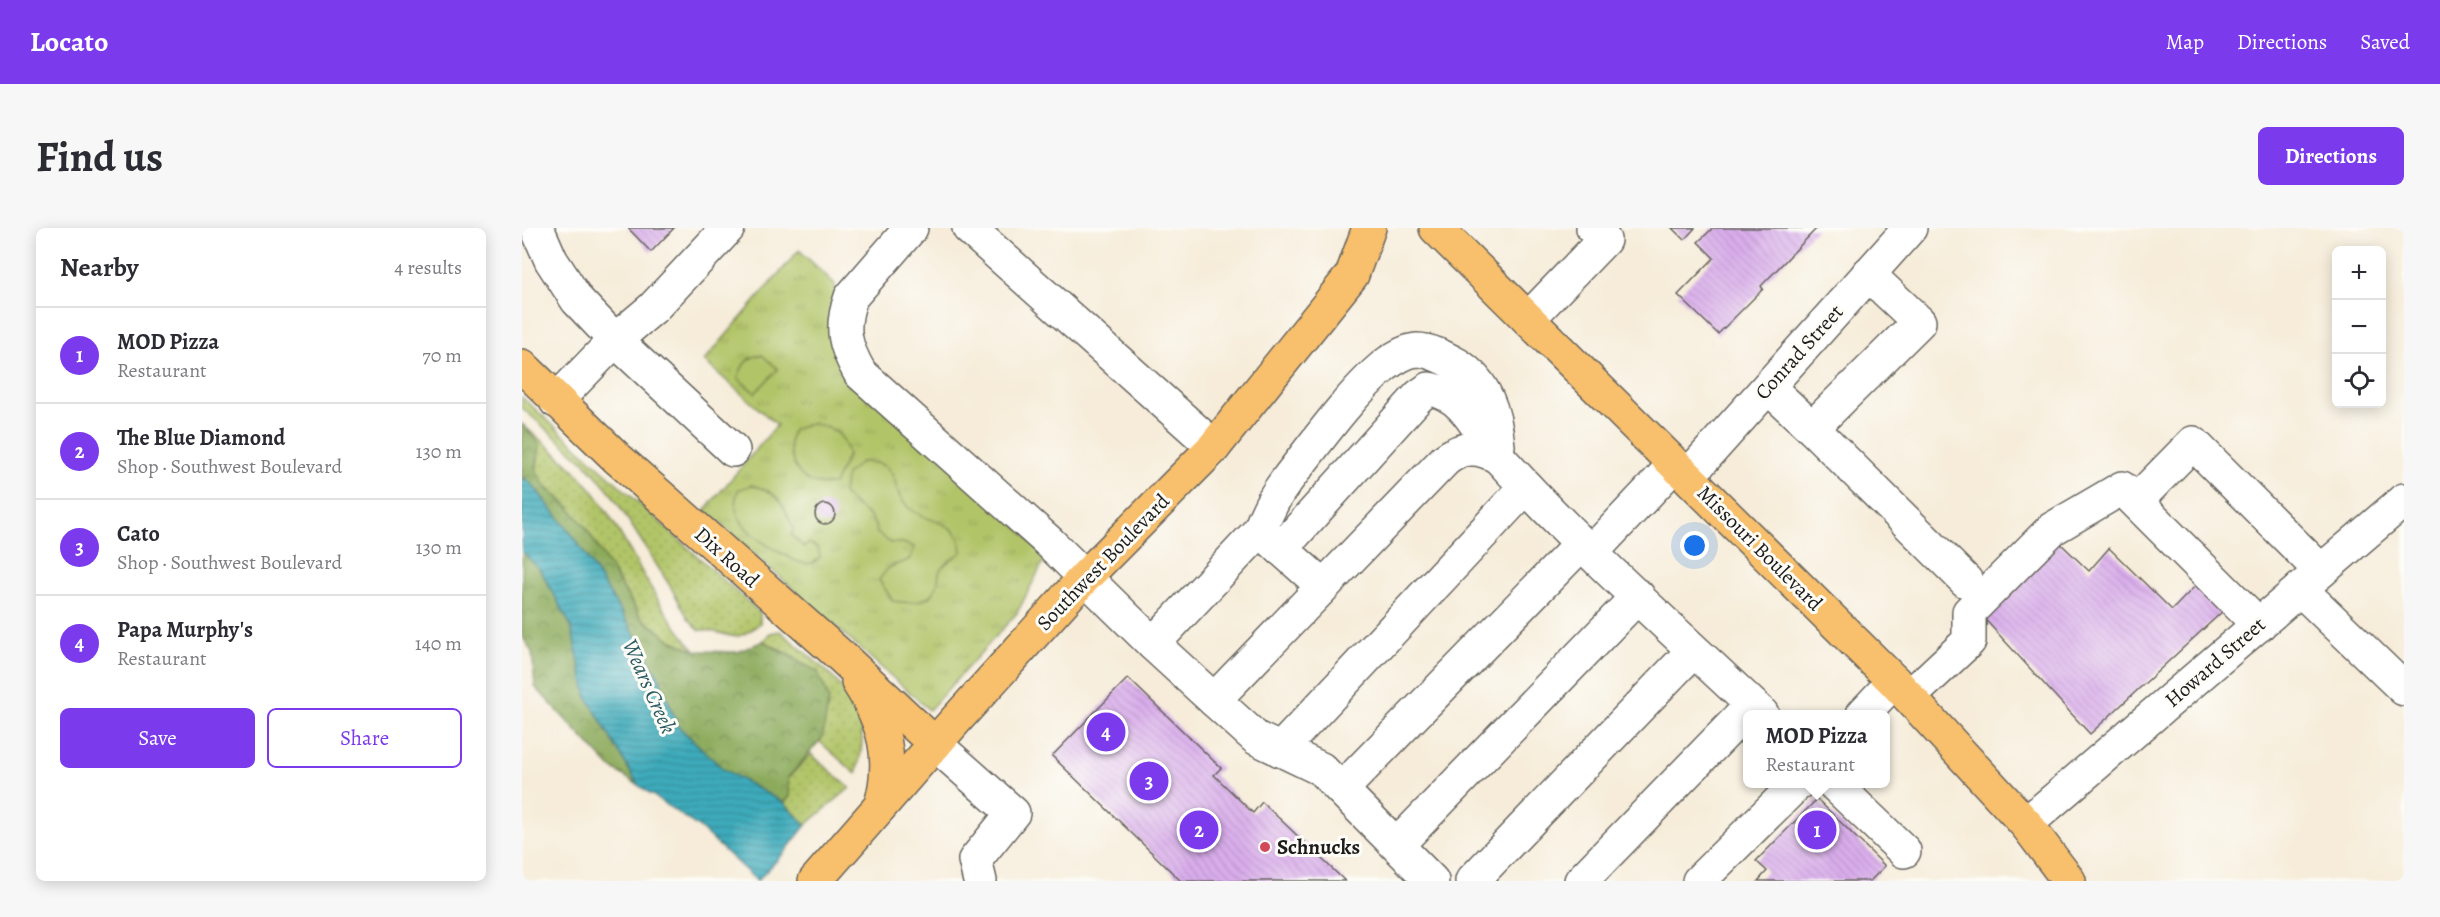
<!DOCTYPE html>
<html lang="en">
<head>
<meta charset="utf-8">
<style>
	body { margin:0; font-family:Alegreya,serif; background:#f7f7f7; color:#2b2b33 }
	.controls { position:absolute; right:18px; top:18px; display:grid; overflow:hidden; border-radius:9px; box-shadow:0 3px 15px #0003 }
	.controls button { width:54px; height:54px; display:grid; place-items:center; padding:0; border:0; border-bottom:2px solid #e1e1e2; background:#fff; color:#2b2b33; font:30px sans-serif }
	.you { position:absolute; left:1173px; top:318px; width:21px; height:21px; margin:-15px; border:4px solid #fff; border-radius:50%; background:#1a73e8; box-shadow:0 0 0 9px #1a73e833 }
	.badge { display:grid; place-items:center; width:39px; height:39px; border-radius:50%; background:#7c3aed; color:#fff; font-size:20px; font-weight:700 }
	.pin { position:absolute; translate:-50% -50%; border:3px solid #fff; box-shadow:0 2px 6px #0006 }
	.popup { position:absolute; left:1221px; top:482px; width:147px; height:78px; box-sizing:border-box; display:grid; place-content:center; border-radius:9px; background:#fff; filter:drop-shadow(0 2px 4px #0005); font-size:20px; white-space:nowrap; color:#7c7c81 }
	.popup b { font-size:22px; color:#2b2b33 }
	.popup::after { content:''; position:absolute; left:50%; top:100%; margin-left:-12px; border:12px solid transparent; border-top-color:#fff }
	.list { margin:0; padding:0; list-style:none }
	h2 { display:flex; justify-content:space-between; align-items:center; height:78px; margin:0; padding:0 24px; font-size:26px }
	h2 small { font-size:20px; font-weight:400; color:#7c7c81 }
	.list li { display:grid; grid-template-columns:39px 1fr auto; gap:18px; align-items:center; box-sizing:border-box; height:96px; padding:0 24px; border-top:2px solid #e1e1e2 }
	.list b { display:block; font-size:22px; white-space:nowrap }
	.list p { margin:0; font-size:20px; white-space:nowrap; color:#7c7c81 }
	.list em { font-size:20px; font-style:normal; color:#7c7c81 }
	.actions { display:flex; gap:12px; padding:18px 24px }
	.actions a { flex:1; padding:14px 0; border:2px solid #7c3aed; border-radius:9px; text-align:center; font-size:21px; color:#7c3aed }
	.actions .main { background:#7c3aed; color:#fff }
	.icon { flex:none; width:33px; height:33px; fill:none; stroke:currentColor; stroke-width:2; stroke-linecap:round; stroke-linejoin:round }
	.map { position:relative; flex:none; width:1882px; height:653px; overflow:hidden; border-radius:9px }
	header { display:flex; align-items:center; gap:36px; box-sizing:border-box; height:84px; padding:0 30px; background:#7c3aed; color:#fff }
	header strong { font-size:28px }
	nav { display:flex; gap:33px; margin-inline-start:auto; font-size:21px }
	.intro { display:flex; align-items:center; justify-content:space-between; box-sizing:border-box; height:144px; padding:0 36px }
	h1 { margin:0; font-size:42px }
	.button { padding:15px 27px; border-radius:9px; background:#7c3aed; color:#fff; font-size:21px; font-weight:700 }
	main { display:flex; gap:36px; padding:0 36px }
	aside { flex:1; background:#fff; border-radius:9px; box-shadow:0 3px 15px #0003 }
	.map>svg:first-child { display:block }
	.grass { fill:url(#grass-dots); stroke:#667042; stroke-width:1.5 }
	.forest { fill:url(#forest-crowns); stroke:#54633c; stroke-width:1.5 }
	.park { fill:url(#park-tufts); stroke:#667042; stroke-width:1.5 }
	.garden { fill:#b1c468; stroke:#667042; stroke-width:1.5 }
	.water { fill:url(#water-rules); stroke:#2c646c; stroke-width:1.5 }
	.building { fill:url(#building-back-hatch) }
	.lines { fill:none; stroke-linecap:round; stroke-linejoin:round }
	.minor-casing { stroke:#68655e; stroke-width:36 }
	.major-casing { stroke:#68655e; stroke-width:36 }
	.minor { stroke:#fff; stroke-width:33 }
	.major { stroke:#f8bf6c; stroke-width:33 }
	.poi-dot { fill:#d1495b; stroke:#fdfcf7; stroke-width:2 }
	.labels { text-anchor:middle; stroke-width:6; stroke-linejoin:round; paint-order:stroke }
	.street-label { font-size:21px; fill:#1c1c1c; stroke:#fdfcf7 }
	.poi-label { font-size:21px; font-weight:bold; fill:#1c1c1c; stroke:#fdfcf7; text-anchor:start }
	.water-label { font-size:22px; font-style:italic; fill:#2b5c64; stroke:#fdfcf7 }
</style>
</head>
<body>
<header>
<strong>Locato</strong>
<nav><a>Map</a><a>Directions</a><a>Saved</a></nav>
</header>
<div class="intro"><h1>Find us</h1><a class="button">Directions</a></div>
<main>
<aside>
<h2>Nearby<small>4 results</small></h2>
<ul class="list">
<li><span class="badge">1</span><div><b>MOD Pizza</b><p>Restaurant</p></div><em>70 m</em></li>
<li><span class="badge">2</span><div><b>The Blue Diamond</b><p>Shop · Southwest Boulevard</p></div><em>130 m</em></li>
<li><span class="badge">3</span><div><b>Cato</b><p>Shop · Southwest Boulevard</p></div><em>130 m</em></li>
<li><span class="badge">4</span><div><b>Papa Murphy's</b><p>Restaurant</p></div><em>140 m</em></li>
</ul>
<div class="actions"><a class="main">Save</a><a>Share</a></div>
</aside>
<div class="map">
<svg width="1882" height="653" viewBox="0 0 1882 653">
	<defs>
		<pattern id="grass-dots" width="8" height="8" patternUnits="userSpaceOnUse" patternTransform="scale(1.5)"><rect width="8" height="8" fill="#b1c468"/><path d="M2 2h.1M6 6h.1" fill="none" stroke="#98a85a" stroke-width="1.8" stroke-linecap="round"/></pattern>
		<pattern id="forest-crowns" width="20" height="18" patternUnits="userSpaceOnUse" patternTransform="scale(1.5)"><rect width="20" height="18" fill="#8caa5c"/><path d="M2 6a3 3 0 1 1 6 0M12 15a3 3 0 1 1 6 0" fill="none" stroke="#728a4b"/></pattern>
		<pattern id="park-tufts" width="24" height="20" patternUnits="userSpaceOnUse" patternTransform="scale(1.5)"><rect width="24" height="20" fill="#b1c468"/><path d="M3 7l-1-3M5 7V3M7 7l1-3M15 17l-1-3M17 17v-4M19 17l1-3" fill="none" stroke="#98a85a"/></pattern>
		<pattern id="water-rules" width="6" height="5" patternUnits="userSpaceOnUse" patternTransform="scale(1.5)"><rect width="6" height="5" fill="#3dabbb"/><path d="M0 2.5h6" fill="none" stroke="#328a97"/></pattern>
		<pattern id="building-back-hatch" width="6" height="6" patternUnits="userSpaceOnUse" patternTransform="scale(1.5)"><rect width="6" height="6" fill="#d9adeb"/><path d="M-1 5l2 2M0 0l6 6M5-1l2 2" fill="none" stroke="#ba94c9"/></pattern>
	</defs>
	<rect width="100%" height="100%" fill="#fdfcf7"/>
	<filter id="ink" filterUnits="userSpaceOnUse"><feTurbulence type="fractalNoise" baseFrequency=".0167" numOctaves="2"/><feDisplacementMap in="SourceGraphic" scale="12" xChannelSelector="R" yChannelSelector="G"/><feConvolveMatrix kernelMatrix="1 2 1 2 8 2 1 2 1" color-interpolation-filters="sRGB"/></filter>
	<filter id="wash" filterUnits="userSpaceOnUse"><feTurbulence type="fractalNoise" baseFrequency=".008" numOctaves="4" result="noise"/><feDisplacementMap in="SourceGraphic" scale="24" xChannelSelector="R" yChannelSelector="G"/><feGaussianBlur stdDeviation="1.35" result="paint"/><feColorMatrix in="noise" values="0 0 0 0 0 0 0 0 0 0 0 0 0 0 0 0 0 1.4 0 .05"/><feComposite in="paint" operator="in"/></filter>
	<g filter="url(#wash)">
		<rect width="100%" height="100%" fill="#f6ecd9"/>
		<!-- grass -->
		<g class="grass">
			<path d="M0,169L238,385V395C209,421 206,401 177,402L166,390L148,358L87,262L62,234L0,180Z"/>
			<path d="M0,196C26,219 56,241 76,270C110,320 133,379 175,424L150,413L119,389L96,352L47,279L22,257L14,243L18,217Z"/>
			<path d="M258,403C287,429 332,458 339,499C342,514 338,532 334,546L298,514L306,471L271,428L241,413L248,405Z"/>
			<path d="M289,526L328,560L284,597L262,575L268,568L266,550Z"/>
		</g>
		<!-- forest -->
		<g class="forest">
			<path d="M0,196L18,217L14,243L22,257L47,279L64,300L119,390L150,413L175,423L216,424L241,413L296,444L307,471L300,510L266,550L268,568L262,575L201,541L156,498L137,449L107,397L54,312L9,255L0,249Z"/>
			<path d="M0,323L19,343L49,398L65,469L116,557L88,539L13,459L10,424L0,408Z"/>
		</g>
		<!-- park -->
		<path class="park" d="M277,22L313,56L312,109L524,329L495,385L407,482L183,282L255,197L182,133Z"/>
		<!-- garden -->
		<g class="garden">
			<path d="M240,127L256,141L233,165L216,150C220,137 225,128 240,127Z"/>
			<path d="M289,195C312,200 321,203 326,227L312,256C307,256 302,257 297,256C273,253 262,221 271,202Z"/>
			<path d="M339,234C385,233 364,261 387,280C407,297 438,290 440,324C432,330 423,334 418,342C416,347 417,351 415,356C410,376 387,376 371,373L357,352C360,348 363,343 367,340C378,332 391,337 392,319L381,315H369L355,305C352,284 334,282 321,265L324,247Z"/>
			<path d="M229,257C260,265 259,275 272,301L269,307L282,319L287,315L296,320L298,329C296,331 293,334 290,335C279,338 269,330 259,325C236,313 204,292 216,262Z"/>
		</g>
		<!-- water -->
		<path class="water" d="M0,249L9,255L54,312L107,397L137,449L156,498L201,541L262,575L284,597L263,624L235,653L179,601L116,557L65,469L49,398L19,343L0,323Z"/>
		<g id="blocks">
			<!-- building -->
			<g class="building">
				<path d="M106,0H152L129,24Z"/>
				<path d="M1150,0H1173L1162,12Z"/>
				<path d="M1191,0H1295L1239,58L1241,61L1196,106L1156,67L1192,30L1176,14Z"/>
				<circle cx="303" cy="286" r="10"/>
				<path d="M1536,313L1567,343L1587,320L1650,382L1676,355L1701,383L1568,506L1459,387Z"/>
				<path d="M606,450L699,540L692,547L731,585L740,574L823,653H659L530,528Z"/>
				<path d="M1295,571L1363,638L1348,653H1236L1245,643L1234,633Z"/>
			</g>
		</g>
	</g>
	<g filter="url(#ink)">
		<use href="#blocks" fill-opacity="0" stroke="#68655e" stroke-width="1.5"/>
		<g class="lines">
			<defs>
				<g id="minor">
					<path d="M15,0L29,32L55,72L93,112L211,222"/>
					<path d="M389,0L329,69C318,100 322,117 338,145L527,314L631,416L692,472L734,510L799,541L910,653"/>
					<path d="M447,0L692,219"/>
					<path d="M1006,91L1082,12L1071,0"/>
					<path d="M1246,159L1290,200L1397,94L1346,46"/>
					<path d="M34,173L93,112L131,80L206,0"/>
					<path d="M1290,200L1444,353"/>
					<path d="M1166,248L1388,0"/>
					<path d="M1614,273L1671,215L1799,343"/>
					<path d="M738,302C741,293 745,285 749,277C756,262 768,248 778,235C801,205 833,162 862,138C871,131 883,123 895,122C908,122 923,130 934,136C964,154 973,185 976,218"/>
					<path d="M759,321L897,168L907,161C945,166 957,207 979,232C1061,322 1152,403 1240,486"/>
					<path d="M1070,324L1153,236"/>
					<path d="M1778,361L1882,461"/>
					<path d="M631,416L738,302L801,358"/>
					<path d="M1387,469L1447,413V384L1530,301L1600,260L1737,397"/>
					<path d="M692,472L923,232C941,218 956,218 976,229"/>
					<path d="M1341,486L1372,453"/>
					<path d="M413,516L491,585L453,632L458,653"/>
					<path d="M758,522L1004,259"/>
					<path d="M1312,556L1382,623"/>
					<path d="M820,561L1060,315"/>
					<path d="M1504,596L1882,272"/>
					<path d="M875,617L1116,368"/>
					<path d="M950,653L1171,423"/>
					<path d="M1059,653L1230,477"/>
					<path d="M1177,653L1275,556"/>
				</g>
				<g id="major">
					<path d="M914,0L1372,453L1504,596L1547,653"/>
					<path d="M0,138L95,230L321,430L413,516"/>
					<path d="M336,454C363,496 372,529 359,577"/>
					<path d="M293,653L433,493L564,348L692,219L830,47L847,0"/>
				</g>
			</defs>
			<!-- minor casing -->
			<use href="#minor" class="minor-casing"/>
			<!-- major casing -->
			<use href="#major" class="major-casing"/>
			<!-- minor -->
			<use href="#minor" class="minor"/>
			<!-- major -->
			<use href="#major" class="major"/>
		</g>
	</g>
	<!-- markers -->
	<circle class="poi-dot" cx="743" cy="619" r="6"/>
	<g class="labels">
		<!-- street labels -->
		<g class="street-label">
			<text transform="translate(1277 124) rotate(-48)" y="7">Conrad Street</text>
			<text transform="translate(1238 320) rotate(45)" y="7">Missouri Boulevard</text>
			<text transform="translate(205 329) rotate(42)" y="7">Dix Road</text>
			<text transform="translate(581 334) rotate(-46)" y="7">Southwest Boulevard</text>
			<text transform="translate(1693 434) rotate(-41)" y="7">Howard Street</text>
		</g>
		<!-- poi labels -->
		<g class="poi-label">
			<text x="755" y="626">Schnucks</text>
		</g>
		<!-- water labels -->
		<g class="water-label">
			<text transform="translate(128 458) rotate(66)" y="8">Wears Creek</text>
		</g>
	</g>
</svg>
<div class="controls">
<button>+</button>
<button>−</button>
<button><svg class="icon" aria-label="locate" viewBox="0 0 24 24"><circle cx="12" cy="12" r="6"/><path d="M12 2v4M12 18v4M2 12h4M18 12h4"/></svg></button>
</div>
<div class="you"></div>
<div class="pin badge" style="left:1295px;top:602px">1</div>
<div class="popup"><b>MOD Pizza</b>Restaurant</div>
<div class="pin badge" style="left:677px;top:602px">2</div>
<div class="pin badge" style="left:627px;top:553px">3</div>
<div class="pin badge" style="left:584px;top:504px">4</div>
</div>
</main>
</body>
</html>
